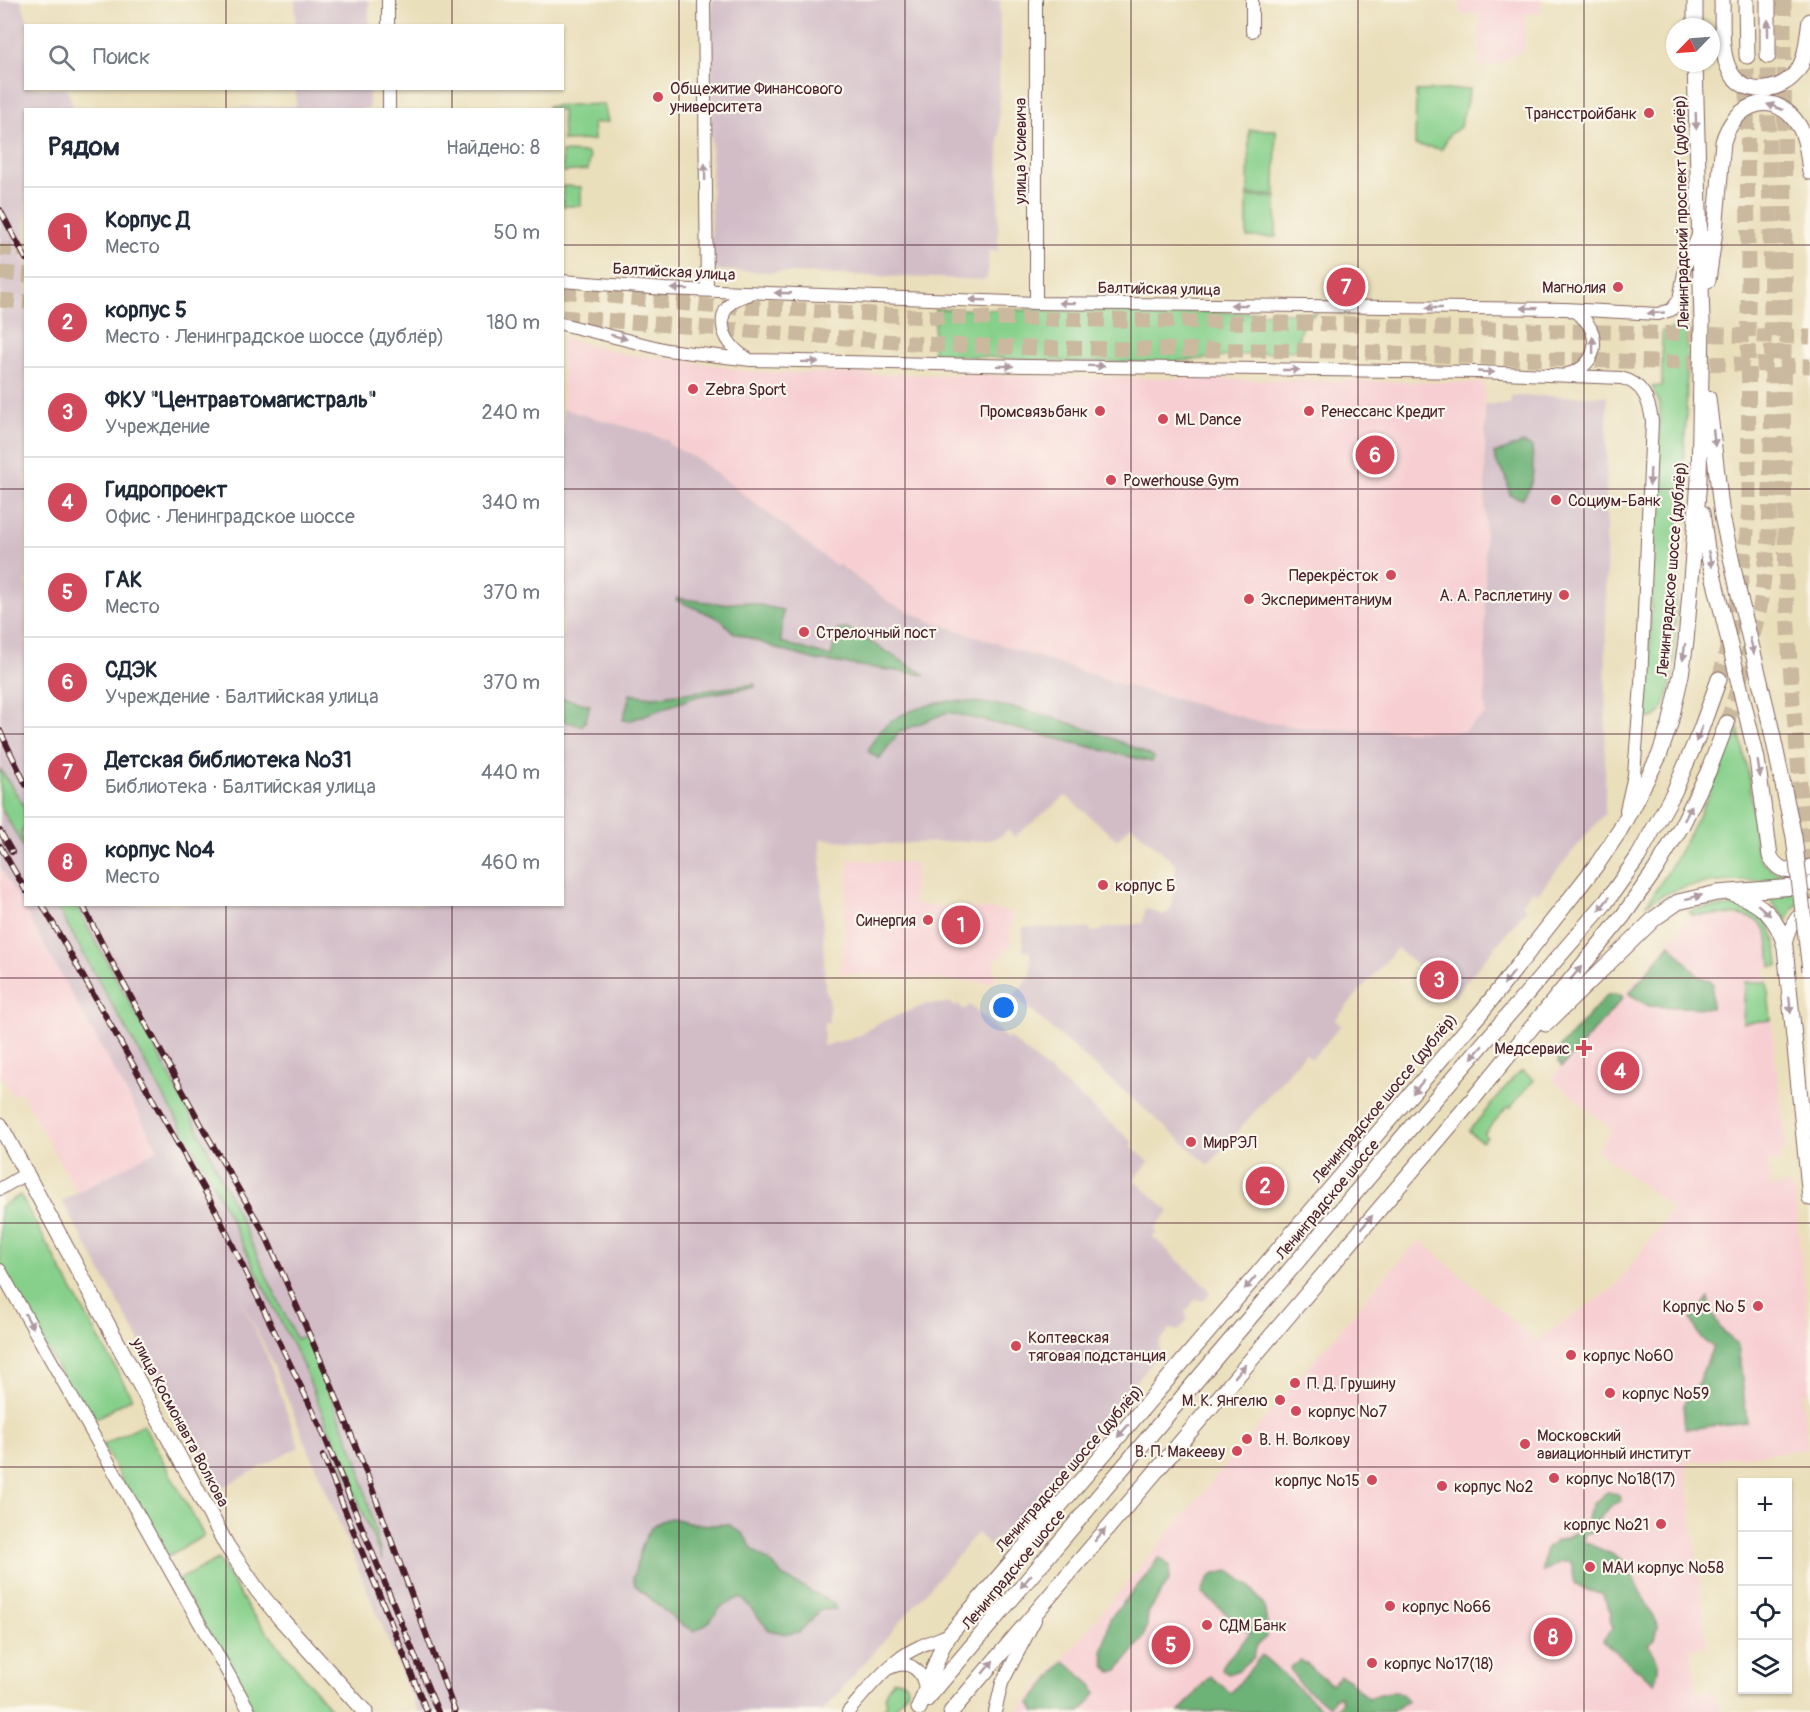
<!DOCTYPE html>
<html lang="ru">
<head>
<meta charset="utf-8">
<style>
	body { margin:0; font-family:Pangolin,sans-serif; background:#f2f2f3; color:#1f2937 }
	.controls { position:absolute; right:18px; bottom:18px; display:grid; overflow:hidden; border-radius:0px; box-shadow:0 2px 4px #0004 }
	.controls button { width:54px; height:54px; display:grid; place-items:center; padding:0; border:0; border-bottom:2px solid #e0e1e3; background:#fff; color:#1f2937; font:30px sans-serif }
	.compass { position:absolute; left:1666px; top:18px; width:54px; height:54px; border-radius:50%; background:#fff; box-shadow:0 2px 4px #0004; rotate:245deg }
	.you { position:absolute; left:1004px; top:1008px; width:21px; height:21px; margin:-15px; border:4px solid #fff; border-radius:50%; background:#1a73e8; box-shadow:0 0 0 9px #1a73e833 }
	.badge { display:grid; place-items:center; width:39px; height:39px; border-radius:50%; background:#d1495b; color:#fff; font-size:20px; font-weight:700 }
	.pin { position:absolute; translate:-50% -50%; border:3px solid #fff; box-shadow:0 2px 6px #0006 }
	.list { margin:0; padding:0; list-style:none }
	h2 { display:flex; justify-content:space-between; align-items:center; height:78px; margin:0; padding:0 24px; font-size:26px }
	h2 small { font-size:20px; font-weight:400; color:#747a83 }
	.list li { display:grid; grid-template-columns:39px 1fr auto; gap:18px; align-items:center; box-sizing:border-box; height:90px; padding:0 24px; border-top:2px solid #e0e1e3 }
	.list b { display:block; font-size:22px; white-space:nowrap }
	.list p { margin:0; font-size:20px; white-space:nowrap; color:#747a83 }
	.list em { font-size:20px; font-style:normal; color:#747a83 }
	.icon { flex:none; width:33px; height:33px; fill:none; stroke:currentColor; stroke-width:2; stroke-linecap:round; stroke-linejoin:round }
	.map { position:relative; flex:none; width:1810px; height:1712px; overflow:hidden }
	.search { position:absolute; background:#fff; box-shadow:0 2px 4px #0004; left:24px; top:24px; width:540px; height:66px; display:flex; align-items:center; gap:15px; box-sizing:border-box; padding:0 21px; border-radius:0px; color:#747a83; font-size:22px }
	.panel { position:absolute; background:#fff; box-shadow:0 2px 4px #0004; left:24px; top:108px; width:540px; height:798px; border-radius:0px }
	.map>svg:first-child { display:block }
	.built { fill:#f7cfd3 }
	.industrial { fill:#d2bdc7 }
	.green { fill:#87d08b; stroke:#68785b; stroke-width:1.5 }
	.forest { fill:#6db277; stroke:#5c6851; stroke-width:1.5 }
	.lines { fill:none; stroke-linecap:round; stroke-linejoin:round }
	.minor-tunnel { stroke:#cab99e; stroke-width:12; stroke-dasharray:12 6; stroke-linecap:butt }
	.major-tunnel { stroke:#cab99e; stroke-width:15; stroke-dasharray:15 8; stroke-linecap:butt }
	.minor-casing { stroke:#82625d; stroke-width:14 }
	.major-casing { stroke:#82625d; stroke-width:17 }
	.minor { stroke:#fff; stroke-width:12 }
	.major { stroke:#fff; stroke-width:15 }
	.rail-casing { stroke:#4a1f2b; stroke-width:6 }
	.rail { stroke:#fbf7ec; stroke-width:4; stroke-dasharray:11; stroke-linecap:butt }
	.major-bridge-casing { stroke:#82625d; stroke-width:17; stroke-linecap:butt }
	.major-bridge { stroke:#fff; stroke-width:15 }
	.oneway { fill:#ae9aa0 }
	.grid { fill:none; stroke:#4a1f2b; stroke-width:1.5; stroke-opacity:0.55 }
	.poi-dot { fill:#d1495b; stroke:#fbf7ec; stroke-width:2 }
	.labels { text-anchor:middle; stroke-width:4.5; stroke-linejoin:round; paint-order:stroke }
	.poi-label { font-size:16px; fill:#4a1f2b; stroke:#fbf7ec; text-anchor:start }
	.street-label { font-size:16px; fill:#4a1f2b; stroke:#fbf7ec }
</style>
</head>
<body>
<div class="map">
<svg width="1810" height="1712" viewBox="0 0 1810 1712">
	<rect width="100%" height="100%" fill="#fbf7ec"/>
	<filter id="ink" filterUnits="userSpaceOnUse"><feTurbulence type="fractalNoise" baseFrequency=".0167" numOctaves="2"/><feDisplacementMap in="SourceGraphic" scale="12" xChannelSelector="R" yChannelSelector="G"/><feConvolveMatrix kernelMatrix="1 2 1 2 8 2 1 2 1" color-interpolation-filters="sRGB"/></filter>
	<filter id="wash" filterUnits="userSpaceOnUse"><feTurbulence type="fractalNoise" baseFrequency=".008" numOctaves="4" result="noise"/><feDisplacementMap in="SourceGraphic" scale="24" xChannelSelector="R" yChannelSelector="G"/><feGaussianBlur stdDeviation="1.35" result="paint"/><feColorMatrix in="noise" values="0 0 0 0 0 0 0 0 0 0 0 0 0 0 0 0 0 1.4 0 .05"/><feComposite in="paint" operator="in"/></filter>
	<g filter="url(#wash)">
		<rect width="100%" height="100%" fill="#eadfbb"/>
		<!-- built -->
		<g class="built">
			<path d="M1460,0H1541L1540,13L1525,14V49L1496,65L1480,67V14H1460Z"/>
			<path d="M562,338L625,354L690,361L753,372L1484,383L1485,715L1463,732L1315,729L1261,722L1120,684L927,620L889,602L839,564L836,567L699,460L668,444L669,441L648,433L563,409Z"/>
			<path d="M849,859L916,863L913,904L1012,911L1010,946L995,962L994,983L841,973Z"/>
			<path d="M0,866L158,1149L77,1193L21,1092L12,1096L0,1073Z"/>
			<path d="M1690,914L1753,918L1763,926L1768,936L1771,967L1765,969L1786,1150L1779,1152L1780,1161L1767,1163L1770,1187L1788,1185L1794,1191L1810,1342V1391L1802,1393L1808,1449L1685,1463L1707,1646L1691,1648L1697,1693L1713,1691L1722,1712H1018L1387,1274L1420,1240L1536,1341L1614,1288L1673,1209L1597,1150L1612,1130L1552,1079L1674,936Z"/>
		</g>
		<!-- industrial -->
		<g class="industrial">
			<path d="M0,0H21L29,25L26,26V88L67,89L74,109L26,110V904H562L563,409L648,433L669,441L668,444L699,460L836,566L838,564L889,602L927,620L1120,684L1261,722L1315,729L1463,732L1485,715V404H1510L1511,396H1607L1605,813L1537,894L1533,890L1521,904L1527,909L1453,997L1397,948L1335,1020L1341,1025L1327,1042L1312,1059L1305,1053L1209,1165L1014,996L1031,975L1030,951H1023V927L1090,929L1091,932L1101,931V929L1143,923L1145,908L1163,915L1171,910L1176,864L1131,825L1117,840L1066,796L1014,837L1008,830L1001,836L989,840L891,844L820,839L825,988L829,998V1022H824L823,1046L859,1036L878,1023L927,1004L950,1003L956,1007L958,1004L964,1010L970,1005L1007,1039L1009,1037L1133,1142L1130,1145L1149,1162L1134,1180L1169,1211L1154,1229L1157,1232L1153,1237L1208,1288L1210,1293L1204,1301L1196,1299L1185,1312L1188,1320L1178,1331L1170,1329L1159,1342L1160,1353L1000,1540L997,1537L989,1546L977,1533L822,1712H418L270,1357L238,1294L267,1356L299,1447L221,1488L62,1201L158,1149L0,866Z"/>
			<path d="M295,0H369V25H296Z"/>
			<path d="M712,0H1000L998,251H989L987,280L711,270Z"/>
			<path d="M296,89H369V109H146L296,106Z"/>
		</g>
		<!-- green -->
		<g class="green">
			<path d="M1470,89L1460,127L1449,135L1442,149L1415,145L1416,91Z"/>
			<path d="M604,104L608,122L593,123L594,140L563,141L562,110L548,109V106Z"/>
			<path d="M1249,130H1276L1275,195H1248Z"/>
			<path d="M562,152L587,153L590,157L588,170L563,172Z"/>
			<path d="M563,186L581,187V206H563Z"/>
			<rect x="1247" y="197" width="29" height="40"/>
			<path d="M935,309L1316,313C1300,322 1298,333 1298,350L1170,362H1070L933,354Z"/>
			<path d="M1687,318C1687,351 1687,385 1686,418C1684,467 1679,515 1677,564C1674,605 1681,671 1663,708C1659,716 1654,719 1645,718L1649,681L1651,595L1660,411V405L1652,387L1662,386V331L1672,329Z"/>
			<path d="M1738,727L1749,777L1756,848L1759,858L1773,871L1786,875L1787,880C1740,882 1686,876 1646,905C1685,849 1713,790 1738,727Z"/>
			<path d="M0,769L25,807V828L21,832L22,839L25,841V850L0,805Z"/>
			<path d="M1810,890V898L1795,906L1787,920L1767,896Z"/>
			<path d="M56,905H77L89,930L144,1027L202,1137L296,1339L306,1336L358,1462L382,1560L304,1368L209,1176Z"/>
			<path d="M1739,906C1770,910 1777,939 1779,966L1771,967C1770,956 1770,944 1767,933C1756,907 1715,916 1692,915L1689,912L1700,908Z"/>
			<path d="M1745,982H1767L1771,1020L1743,1023Z"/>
			<path d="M1523,1071L1534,1080L1510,1108L1507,1107L1484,1134L1487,1137L1482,1142L1469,1131L1515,1076Z"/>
			<path d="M20,1195L132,1398L88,1423L0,1264V1207Z"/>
			<path d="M143,1424L204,1536L164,1558L103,1445Z"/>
			<path d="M218,1559L250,1611L333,1712H254L178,1580Z"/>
			<path d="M894,1680H901L907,1684L908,1690L892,1712H880L887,1704C883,1694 887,1688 894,1680Z"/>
		</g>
		<!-- forest -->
		<g class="forest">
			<path d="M1523,443L1532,447C1533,466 1536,484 1522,499L1510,495L1506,476L1498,466L1494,454Z"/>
			<path d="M677,598L722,604L745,602L783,610L781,642L831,657L837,630L849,629L925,675L816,660L784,651L733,632L720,619L676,600Z"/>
			<path d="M755,684V687L698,696L629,721L623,720L630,694L653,697Z"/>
			<path d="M562,698L590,705L585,722L581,726L563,721Z"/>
			<path d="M949,701C1018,701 1091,727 1154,757L1152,762L948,712L899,732L879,759L868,751C871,745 875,736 880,731C897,712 925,705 949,701Z"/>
			<path d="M1670,944L1698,976L1709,980L1713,984L1711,1008L1649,1006L1629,994Z"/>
			<path d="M1614,994L1621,995L1623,998L1562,1067L1558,1062L1560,1047L1607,995Z"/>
			<path d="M1709,1298C1714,1322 1719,1330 1738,1345L1747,1422L1685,1429L1683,1405L1698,1383L1713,1347L1701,1339L1691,1319Z"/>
			<path d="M1607,1492L1618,1494L1621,1501L1611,1506L1597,1521L1598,1531L1584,1535V1542L1616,1556L1627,1563L1637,1586L1658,1626L1655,1640L1648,1645C1659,1660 1661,1666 1654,1683L1602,1641L1613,1628L1610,1619L1611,1613L1602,1593L1585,1590L1575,1584L1571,1562H1560L1543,1572L1545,1550L1556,1541L1569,1537L1585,1524L1593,1504Z"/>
			<path d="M671,1518C690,1523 708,1527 728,1524L743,1534L753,1550L774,1565L782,1576L833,1603L836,1609L821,1610L799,1632L787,1634L769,1630L744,1600L738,1598L721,1607L710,1621L695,1631L679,1623L635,1585L633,1578C641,1555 641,1523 671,1518Z"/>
			<path d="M1159,1557L1170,1566L1169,1580L1148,1613L1147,1625L1143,1639L1118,1670L1111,1673L1105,1666L1103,1651L1110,1618L1145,1577Z"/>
			<path d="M1229,1571L1250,1586L1264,1606L1268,1629L1266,1637L1257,1645L1253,1658L1239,1670L1228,1674L1222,1670L1224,1663L1250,1634L1202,1593C1208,1575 1211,1574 1229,1571Z"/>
			<path d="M1262,1655L1325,1712H1179L1210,1676L1231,1693Z"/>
			<path d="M1300,1660C1313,1666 1318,1678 1332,1684L1340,1676L1348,1679L1368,1698C1382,1694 1399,1685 1407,1701L1392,1712H1333L1342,1702L1340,1696L1334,1698L1330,1706C1315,1697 1297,1685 1290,1668Z"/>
			<path d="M1064,1661L1092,1685L1096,1694L1081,1712H1035L1030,1703Z"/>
		</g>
	</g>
	<g filter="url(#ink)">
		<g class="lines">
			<!-- minor-tunnel -->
			<path class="minor-tunnel" d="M0,250L26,251"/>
			<!-- major-tunnel -->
			<g class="major-tunnel">
				<path d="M1784,0L1785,305L1783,395L1786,590L1790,665L1810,908"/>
				<path d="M0,273L26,275"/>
				<path d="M562,291L709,306L772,308L926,317L1353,324L1442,328L1810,337"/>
				<path d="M0,300L26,302"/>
				<path d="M562,317L925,344L1035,348L1345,351L1505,358L1810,366"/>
				<path d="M1719,679C1736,617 1746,566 1749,502L1747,56"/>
				<path d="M1727,723L1753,636L1760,608L1769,539L1772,395L1768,56"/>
			</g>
			<defs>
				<g id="minor">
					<path d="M388,0V26"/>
					<path d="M704,0L707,290"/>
					<path d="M1036,0V303"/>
					<path d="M1252,31V0"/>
					<path d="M389,88V110"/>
					<path d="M562,281L665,289L1036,303L1565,309L1658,314L1671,310L1679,300L1685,267L1699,233"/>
					<path d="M562,324L667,350L751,360L1026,366L1477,372L1621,378C1643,383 1649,400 1652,421L1641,684L1634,775L1626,810"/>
					<path d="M747,358C719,343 710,304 748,295"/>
					<path d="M1567,374C1603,366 1602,324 1571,310"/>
					<path d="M1785,947C1789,929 1793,916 1810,906"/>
					<path d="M0,1189L27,1173"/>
					<path d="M0,1270L250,1712"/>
					<path d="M890,1668C909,1658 924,1671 925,1691"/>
					<path d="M848,1712C864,1694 880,1673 900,1658C914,1647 933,1641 950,1634"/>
					<path d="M995,1712L1002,1683L1035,1620"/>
				</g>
				<g id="major">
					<path d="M1695,0V27"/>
					<path d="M1722,0C1723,22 1719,53 1731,73C1746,98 1783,92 1798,70C1807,57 1807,36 1810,21"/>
					<path d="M1746,0L1747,56"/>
					<path d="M1768,0V56"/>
					<path d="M1708,280L1715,231L1723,142C1734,103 1775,87 1799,126C1807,140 1808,156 1810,172"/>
					<path d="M1708,398L1722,516L1738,590"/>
					<path d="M1702,513L1707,549L1757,759L1770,856C1778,873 1794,874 1810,867"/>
					<path d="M1734,894C1762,903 1778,918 1785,947L1810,1198"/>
					<path d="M1546,1024L1655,918L1678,902L1717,893L1795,887L1810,883"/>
					<path d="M0,1125L227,1546L258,1591L280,1618L365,1712"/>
					<path d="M926,1700L1417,1120L1606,902L1638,857L1674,792L1701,729L1719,679"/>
					<path d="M919,1708L942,1647L950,1634L1483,1010L1598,863L1620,830L1659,756L1670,724L1681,675L1686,641L1699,480L1702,322L1695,63"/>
					<path d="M951,1712L1473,1099L1623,916L1656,869L1682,825L1708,772L1727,723"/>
				</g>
			</defs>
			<!-- minor casing -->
			<use href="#minor" class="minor-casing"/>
			<!-- major casing -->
			<use href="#major" class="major-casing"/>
			<!-- minor -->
			<use href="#minor" class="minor"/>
			<!-- major -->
			<use href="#major" class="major"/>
			<defs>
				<g id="rail">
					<path d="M0,210L26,259"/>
					<path d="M0,731L26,785"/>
					<path d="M0,831L12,852"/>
					<path d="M0,846L26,891"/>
					<path d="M42,904L216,1211L321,1428L438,1712"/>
					<path d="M82,904L110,959L208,1137L265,1234L331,1384L363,1464L455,1712"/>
					<path d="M323,1456L427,1712"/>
				</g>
			</defs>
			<!-- rail casing -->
			<use href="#rail" class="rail-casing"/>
			<!-- rail -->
			<use href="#rail" class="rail"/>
			<defs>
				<path id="major-bridge" d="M1738,590L1770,723L1794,837L1810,970"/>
			</defs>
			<!-- major-bridge casing -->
			<use href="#major-bridge" class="major-bridge-casing"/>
			<!-- major-bridge -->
			<use href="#major-bridge" class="major-bridge"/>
		</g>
		<!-- one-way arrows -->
		<defs><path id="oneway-solid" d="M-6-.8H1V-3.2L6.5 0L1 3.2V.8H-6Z" transform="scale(1.5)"/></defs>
		<g class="oneway">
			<use href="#oneway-solid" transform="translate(1768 28) rotate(-90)"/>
			<use href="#oneway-solid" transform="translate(1775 107) rotate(-160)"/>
			<use href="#oneway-solid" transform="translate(1696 121) rotate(88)"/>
			<use href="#oneway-solid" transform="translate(705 172) rotate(-91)"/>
			<use href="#oneway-solid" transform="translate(680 289) rotate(-179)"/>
			<use href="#oneway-solid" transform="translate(783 293) rotate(-178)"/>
			<use href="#oneway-solid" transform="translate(978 300) rotate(-178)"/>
			<use href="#oneway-solid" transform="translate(1067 303) rotate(-179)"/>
			<use href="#oneway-solid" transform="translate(1239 305) rotate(-179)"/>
			<use href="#oneway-solid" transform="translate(1434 308) rotate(-180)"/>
			<use href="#oneway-solid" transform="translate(1529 308) rotate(-179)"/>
			<use href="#oneway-solid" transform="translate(1656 313) rotate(177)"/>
			<use href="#oneway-solid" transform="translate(619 337) rotate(15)"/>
			<use href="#oneway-solid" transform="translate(1593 345) rotate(-91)"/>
			<use href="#oneway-solid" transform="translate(810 362) rotate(1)"/>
			<use href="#oneway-solid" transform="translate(1005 366) rotate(1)"/>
			<use href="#oneway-solid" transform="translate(1096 366) rotate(1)"/>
			<use href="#oneway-solid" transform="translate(1291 370)"/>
			<use href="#oneway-solid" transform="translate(1486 372) rotate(3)"/>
			<use href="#oneway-solid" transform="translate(1714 438) rotate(84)"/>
			<use href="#oneway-solid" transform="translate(1650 477) rotate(92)"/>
			<use href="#oneway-solid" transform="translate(1710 559) rotate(77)"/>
			<use href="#oneway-solid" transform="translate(1752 646) rotate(76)"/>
			<use href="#oneway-solid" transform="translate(1684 652) rotate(98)"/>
			<use href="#oneway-solid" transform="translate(1699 734) rotate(112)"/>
			<use href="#oneway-solid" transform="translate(1759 769) rotate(81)"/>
			<use href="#oneway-solid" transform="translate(1688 813) rotate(-63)"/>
			<use href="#oneway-solid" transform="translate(1694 897) rotate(-14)"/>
			<use href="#oneway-solid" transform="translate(1604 904) rotate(128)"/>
			<use href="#oneway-solid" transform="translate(1764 910) rotate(41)"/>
			<use href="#oneway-solid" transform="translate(1576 973) rotate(-50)"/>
			<use href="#oneway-solid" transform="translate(1509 978) rotate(128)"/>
			<use href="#oneway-solid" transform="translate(1790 1005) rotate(85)"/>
			<use href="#oneway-solid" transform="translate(1477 1052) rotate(131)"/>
			<use href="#oneway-solid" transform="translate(1418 1087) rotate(130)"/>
			<use href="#oneway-solid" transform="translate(1367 1222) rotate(-50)"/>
			<use href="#oneway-solid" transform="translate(1250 1283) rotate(130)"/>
			<use href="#oneway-solid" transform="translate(29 1321) rotate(61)"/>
			<use href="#oneway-solid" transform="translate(1240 1371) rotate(-50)"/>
			<use href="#oneway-solid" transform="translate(1123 1431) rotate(131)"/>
			<use href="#oneway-solid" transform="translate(1100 1535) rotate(-50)"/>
			<use href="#oneway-solid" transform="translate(1026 1581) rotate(130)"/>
			<use href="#oneway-solid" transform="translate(988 1667) rotate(-50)"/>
		</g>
	</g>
	<!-- grid -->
	<path class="grid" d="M226,0V26M452,0V26M679,0V1712M905,0V1712M1131,0V1712M1358,0V1712M1584,0V1712M226,88V110M452,88V110M0,245H26M562,245H1810M0,489H26M562,489H1810M0,734H26M562,734H1810M226,904V1712M452,904V1712M0,978H1810M0,1223H1810M0,1467H1810"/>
	<!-- markers -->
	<g class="poi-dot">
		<circle cx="658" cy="97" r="6"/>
		<circle cx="1649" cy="113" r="6"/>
		<circle cx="1618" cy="287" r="6"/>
		<circle cx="693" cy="389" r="6"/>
		<circle cx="1100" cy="411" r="6"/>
		<circle cx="1309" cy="411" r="6"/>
		<circle cx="1163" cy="419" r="6"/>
		<circle cx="1111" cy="480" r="6"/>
		<circle cx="1556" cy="500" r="6"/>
		<circle cx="1391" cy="575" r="6"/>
		<circle cx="1564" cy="595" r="6"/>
		<circle cx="1249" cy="599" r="6"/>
		<circle cx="804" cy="632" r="6"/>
		<circle cx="1103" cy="885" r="6"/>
		<circle cx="928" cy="920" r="6"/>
		<path d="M1581 1039h6v6h6v6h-6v6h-6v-6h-6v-6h6z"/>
		<circle cx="1191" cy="1142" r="6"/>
		<circle cx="1758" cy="1306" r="6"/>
		<circle cx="1016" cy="1346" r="6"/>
		<circle cx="1571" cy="1355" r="6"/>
		<circle cx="1295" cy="1383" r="6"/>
		<circle cx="1610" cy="1393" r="6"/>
		<circle cx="1280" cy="1400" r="6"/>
		<circle cx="1296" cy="1411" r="6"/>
		<circle cx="1247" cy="1439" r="6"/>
		<circle cx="1525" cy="1444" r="6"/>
		<circle cx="1237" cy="1451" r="6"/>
		<circle cx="1554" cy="1478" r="6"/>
		<circle cx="1372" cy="1480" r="6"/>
		<circle cx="1442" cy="1486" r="6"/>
		<circle cx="1661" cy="1524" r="6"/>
		<circle cx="1590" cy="1567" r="6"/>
		<circle cx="1390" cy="1606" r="6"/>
		<circle cx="1207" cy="1625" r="6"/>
		<circle cx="1372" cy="1663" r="6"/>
	</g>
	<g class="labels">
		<!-- poi labels -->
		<g class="poi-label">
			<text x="670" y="94">Общежитие Финансового<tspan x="670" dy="18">университета</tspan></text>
			<text x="1637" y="119" text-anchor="end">Трансстройбанк</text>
			<text x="1606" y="293" text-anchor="end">Магнолия</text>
			<text x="705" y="395">Zebra Sport</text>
			<text x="1088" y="417" text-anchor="end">Промсвязьбанк</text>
			<text x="1321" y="417">Ренессанс Кредит</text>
			<text x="1175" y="425">ML Dance</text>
			<text x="1123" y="486">Powerhouse Gym</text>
			<text x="1568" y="506">Социум-Банк</text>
			<text x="1379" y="581" text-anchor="end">Перекрёсток</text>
			<text x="1552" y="601" text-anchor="end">А. А. Расплетину</text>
			<text x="1261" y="605">Экспериментаниум</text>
			<text x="816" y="638">Стрелочный пост</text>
			<text x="1115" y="891">корпус Б</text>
			<text x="916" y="926" text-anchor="end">Синергия</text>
			<text x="1570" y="1054" text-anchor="end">Медсервис</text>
			<text x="1203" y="1148">МирРЭЛ</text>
			<text x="1746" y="1312" text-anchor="end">Корпус № 5</text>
			<text x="1028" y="1343">Коптевская<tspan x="1028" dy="18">тяговая подстанция</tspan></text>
			<text x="1583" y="1361">корпус №60</text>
			<text x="1307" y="1389">П. Д. Грушину</text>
			<text x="1622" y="1399">корпус №59</text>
			<text x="1268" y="1406" text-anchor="end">М. К. Янгелю</text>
			<text x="1308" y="1417">корпус №7</text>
			<text x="1537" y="1441">Московский<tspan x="1537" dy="18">авиационный институт</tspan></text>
			<text x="1259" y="1445">В. Н. Волкову</text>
			<text x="1225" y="1457" text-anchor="end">В. П. Макееву</text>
			<text x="1566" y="1484">корпус №18(17)</text>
			<text x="1360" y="1486" text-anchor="end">корпус №15</text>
			<text x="1454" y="1492">корпус №2</text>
			<text x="1649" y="1530" text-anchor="end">корпус №21</text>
			<text x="1602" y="1573">МАИ корпус №58</text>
			<text x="1402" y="1612">корпус №66</text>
			<text x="1219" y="1631">СДМ Банк</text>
			<text x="1384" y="1669">корпус №17(18)</text>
		</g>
		<!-- street labels -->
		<g class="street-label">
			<text transform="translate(1020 151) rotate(-90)" y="6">улица Усиевича</text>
			<text transform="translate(1681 212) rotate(-91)" y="6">Ленинградский проспект (дублёр)</text>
			<text transform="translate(674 271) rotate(3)" y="6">Балтийская улица</text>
			<text transform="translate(1159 288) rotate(1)" y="6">Балтийская улица</text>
			<text transform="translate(1671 569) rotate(-85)" y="6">Ленинградское шоссе (дублёр)</text>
			<text transform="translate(1384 1098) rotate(-50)" y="6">Ленинградское шоссе (дублёр)</text>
			<text transform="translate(1327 1199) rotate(-50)" y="6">Ленинградское шоссе</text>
			<text transform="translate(181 1422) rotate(62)" y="6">улица Космонавта Волкова</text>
			<text transform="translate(1069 1468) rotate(-49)" y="6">Ленинградское шоссе (дублёр)</text>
			<text transform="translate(1013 1569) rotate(-50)" y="6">Ленинградское шоссе</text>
		</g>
	</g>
</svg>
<div class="controls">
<button>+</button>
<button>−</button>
<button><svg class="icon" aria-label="locate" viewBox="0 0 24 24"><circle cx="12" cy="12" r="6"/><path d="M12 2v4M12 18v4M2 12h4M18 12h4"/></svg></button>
<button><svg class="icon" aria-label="layers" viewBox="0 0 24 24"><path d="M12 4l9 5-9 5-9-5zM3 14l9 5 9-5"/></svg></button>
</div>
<svg class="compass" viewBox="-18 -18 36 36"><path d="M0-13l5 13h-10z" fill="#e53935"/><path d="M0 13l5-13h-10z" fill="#747a83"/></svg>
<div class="you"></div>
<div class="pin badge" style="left:961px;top:925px">1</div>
<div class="pin badge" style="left:1265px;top:1186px">2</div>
<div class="pin badge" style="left:1439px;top:980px">3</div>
<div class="pin badge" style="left:1620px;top:1071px">4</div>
<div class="pin badge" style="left:1171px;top:1645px">5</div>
<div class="pin badge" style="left:1375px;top:455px">6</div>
<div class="pin badge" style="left:1346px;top:287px">7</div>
<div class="pin badge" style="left:1553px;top:1637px">8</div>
<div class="search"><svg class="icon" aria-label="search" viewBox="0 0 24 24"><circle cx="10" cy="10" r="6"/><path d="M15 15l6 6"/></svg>Поиск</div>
<section class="panel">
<h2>Рядом<small>Найдено: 8</small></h2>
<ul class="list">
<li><span class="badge">1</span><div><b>Корпус Д</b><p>Место</p></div><em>50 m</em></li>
<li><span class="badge">2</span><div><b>корпус 5</b><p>Место · Ленинградское шоссе (дублёр)</p></div><em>180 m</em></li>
<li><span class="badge">3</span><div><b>ФКУ &quot;Центравтомагистраль&quot;</b><p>Учреждение</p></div><em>240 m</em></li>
<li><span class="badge">4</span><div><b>Гидропроект</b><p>Офис · Ленинградское шоссе</p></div><em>340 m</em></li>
<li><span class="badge">5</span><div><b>ГАК</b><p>Место</p></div><em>370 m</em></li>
<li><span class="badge">6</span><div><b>СДЭК</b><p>Учреждение · Балтийская улица</p></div><em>370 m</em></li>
<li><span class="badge">7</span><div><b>Детская библиотека №31</b><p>Библиотека · Балтийская улица</p></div><em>440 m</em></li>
<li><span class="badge">8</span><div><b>корпус №4</b><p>Место</p></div><em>460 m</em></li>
</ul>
</section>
</div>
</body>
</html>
